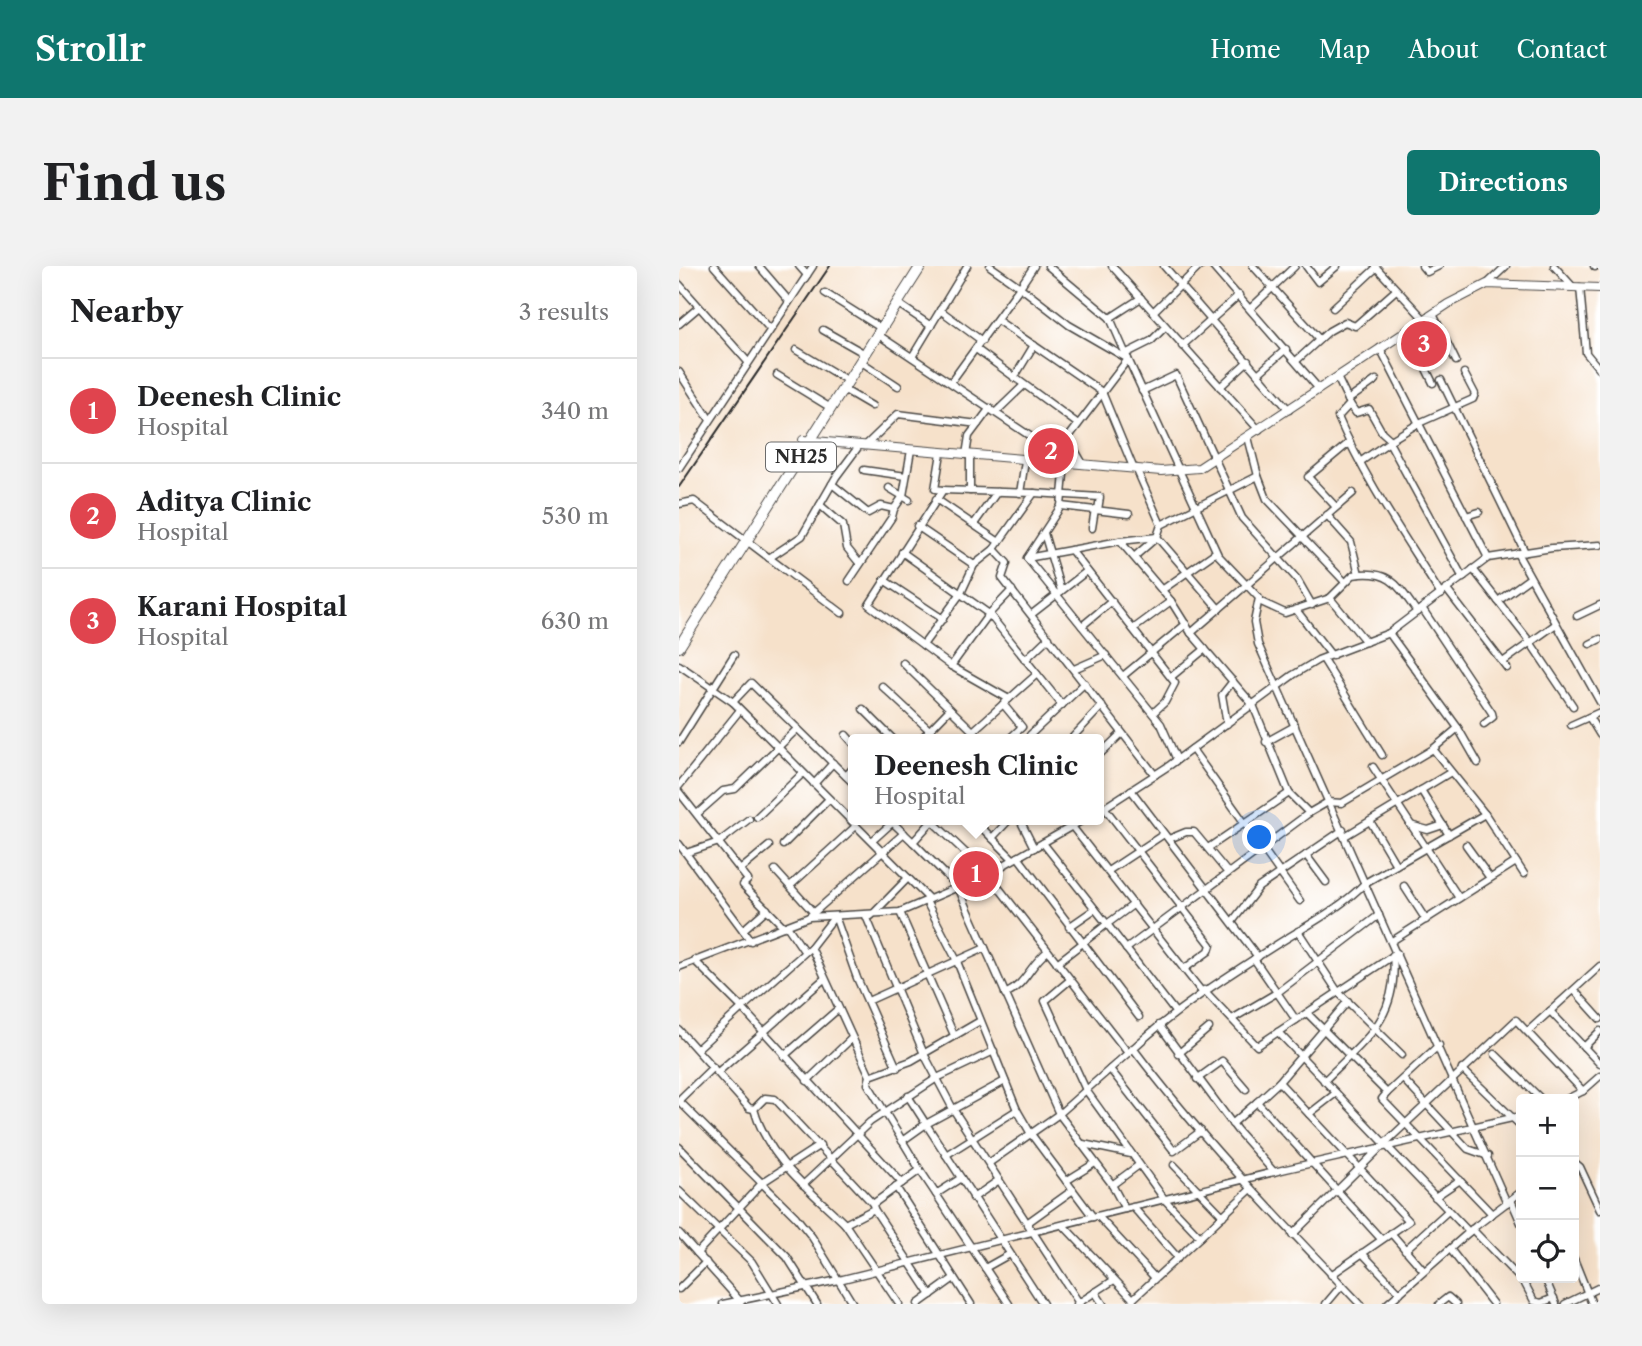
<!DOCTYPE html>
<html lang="en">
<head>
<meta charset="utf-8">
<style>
	body { margin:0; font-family:"Libre Caslon Text",serif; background:#f2f2f2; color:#202124 }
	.controls { position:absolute; right:21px; bottom:21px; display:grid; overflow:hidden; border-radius:7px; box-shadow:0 7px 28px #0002 }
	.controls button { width:63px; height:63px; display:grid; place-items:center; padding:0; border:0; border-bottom:2px solid #e0e0e0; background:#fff; color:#202124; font:35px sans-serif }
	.you { position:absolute; left:581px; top:572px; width:24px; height:24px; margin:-18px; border:5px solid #fff; border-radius:50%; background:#1a73e8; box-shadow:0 0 0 10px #1a73e833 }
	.badge { display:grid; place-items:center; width:46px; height:46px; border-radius:50%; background:#0f766e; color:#fff; font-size:23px; font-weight:700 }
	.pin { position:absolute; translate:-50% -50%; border:4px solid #fff; box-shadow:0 2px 7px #0006 }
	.popup { position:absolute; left:169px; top:468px; width:256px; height:91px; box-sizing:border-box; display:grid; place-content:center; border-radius:7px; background:#fff; filter:drop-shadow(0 2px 5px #0005); font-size:23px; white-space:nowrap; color:#757577 }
	.popup b { font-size:26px; color:#202124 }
	.popup::after { content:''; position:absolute; left:50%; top:100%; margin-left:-14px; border:14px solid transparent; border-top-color:#fff }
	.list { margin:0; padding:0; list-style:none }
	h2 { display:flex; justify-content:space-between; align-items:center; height:91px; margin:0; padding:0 28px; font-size:30px }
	h2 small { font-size:23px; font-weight:400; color:#757577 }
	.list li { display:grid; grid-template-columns:46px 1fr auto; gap:21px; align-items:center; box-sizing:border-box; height:105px; padding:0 28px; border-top:2px solid #e0e0e0 }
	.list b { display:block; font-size:26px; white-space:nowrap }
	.list p { margin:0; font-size:23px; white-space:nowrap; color:#757577 }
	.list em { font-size:23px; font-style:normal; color:#757577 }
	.icon { flex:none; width:38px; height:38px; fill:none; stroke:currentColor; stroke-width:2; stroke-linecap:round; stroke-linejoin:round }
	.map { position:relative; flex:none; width:921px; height:1038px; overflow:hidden; border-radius:7px }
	header { display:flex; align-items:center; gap:42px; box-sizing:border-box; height:98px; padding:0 35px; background:#0f766e; color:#fff }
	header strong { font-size:33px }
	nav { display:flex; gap:38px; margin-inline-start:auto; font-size:24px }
	.intro { display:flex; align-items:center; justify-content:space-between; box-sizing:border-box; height:168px; padding:0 42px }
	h1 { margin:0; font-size:49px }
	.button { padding:18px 32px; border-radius:7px; background:#0f766e; color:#fff; font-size:24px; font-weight:700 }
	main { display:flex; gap:42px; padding:0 42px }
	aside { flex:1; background:#fff; border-radius:7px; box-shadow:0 7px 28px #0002 }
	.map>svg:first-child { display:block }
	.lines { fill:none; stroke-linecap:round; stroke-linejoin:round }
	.minor-casing { stroke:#494643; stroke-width:9 }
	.tertiary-casing { stroke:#494643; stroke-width:10 }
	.primary-casing { stroke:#494643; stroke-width:12 }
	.minor { stroke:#fff; stroke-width:6 }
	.tertiary { stroke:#fff; stroke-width:8 }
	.primary { stroke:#fff; stroke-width:10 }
	.rail { stroke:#2b2b2b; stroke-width:2 }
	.labels { text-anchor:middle; stroke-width:5; stroke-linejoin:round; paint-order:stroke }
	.shield { fill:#fff; stroke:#6b6b6b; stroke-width:2 }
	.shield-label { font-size:18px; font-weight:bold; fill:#2b2b2b }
</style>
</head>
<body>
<header>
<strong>Strollr</strong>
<nav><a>Home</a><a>Map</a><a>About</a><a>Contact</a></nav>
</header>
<div class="intro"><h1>Find us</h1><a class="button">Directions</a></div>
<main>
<aside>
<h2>Nearby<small>3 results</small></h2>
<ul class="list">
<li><span class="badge" style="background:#e0444e">1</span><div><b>Deenesh Clinic</b><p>Hospital</p></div><em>340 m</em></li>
<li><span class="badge" style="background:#e0444e">2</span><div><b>Aditya Clinic</b><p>Hospital</p></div><em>530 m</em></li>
<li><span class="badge" style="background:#e0444e">3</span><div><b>Karani Hospital</b><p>Hospital</p></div><em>630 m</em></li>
</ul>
</aside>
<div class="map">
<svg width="921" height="1038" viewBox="0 0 921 1038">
	<rect width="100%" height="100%" fill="#fff"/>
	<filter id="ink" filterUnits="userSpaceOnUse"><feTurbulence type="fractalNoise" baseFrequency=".0143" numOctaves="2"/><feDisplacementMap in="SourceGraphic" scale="14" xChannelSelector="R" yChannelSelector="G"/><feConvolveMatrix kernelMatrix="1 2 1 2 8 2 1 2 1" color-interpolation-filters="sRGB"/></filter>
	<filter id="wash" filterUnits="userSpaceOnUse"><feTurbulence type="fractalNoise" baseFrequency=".00686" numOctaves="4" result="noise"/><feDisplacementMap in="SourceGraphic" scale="28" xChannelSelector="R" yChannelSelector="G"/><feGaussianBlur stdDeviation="1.57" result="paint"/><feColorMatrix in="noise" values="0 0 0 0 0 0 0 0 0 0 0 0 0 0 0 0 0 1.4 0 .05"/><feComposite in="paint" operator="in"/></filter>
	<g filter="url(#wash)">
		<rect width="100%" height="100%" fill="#f6e1ca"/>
	</g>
	<g filter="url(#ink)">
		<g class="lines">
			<defs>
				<g id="minor">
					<path d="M35,0L91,63"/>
					<path d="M80,0L110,35"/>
					<path d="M120,0L128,9"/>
					<path d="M311,0L341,21L355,0"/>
					<path d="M369,0L431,52L449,93L389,172L404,198"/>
					<path d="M433,0L580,164"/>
					<path d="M485,0L610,144"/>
					<path d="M533,0L640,123"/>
					<path d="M574,0L640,73"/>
					<path d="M627,0L639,16L658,0"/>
					<path d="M696,0L745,53"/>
					<path d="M743,0L748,6L760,0"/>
					<path d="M875,0L894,21"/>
					<path d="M915,0L916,1"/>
					<path d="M0,18L69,96"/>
					<path d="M808,18L827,0"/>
					<path d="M901,21L907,87L921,104"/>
					<path d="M146,27L197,59"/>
					<path d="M218,37L252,60"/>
					<path d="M572,42L616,0"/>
					<path d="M654,42L697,2"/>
					<path d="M261,44L303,75"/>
					<path d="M474,46L521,0"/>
					<path d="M754,48L777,95"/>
					<path d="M431,52L462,32"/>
					<path d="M318,54L423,126L454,201"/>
					<path d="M0,58L20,41"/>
					<path d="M144,64L181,85"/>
					<path d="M728,64L754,117"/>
					<path d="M198,68L357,174"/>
					<path d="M503,80L560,29"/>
					<path d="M701,82L809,292"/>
					<path d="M297,83L399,158"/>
					<path d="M117,84L164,112"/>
					<path d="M446,88L472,75L486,61"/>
					<path d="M233,91L288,0"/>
					<path d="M181,95L219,120"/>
					<path d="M617,95L650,65L666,56L676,60L717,24"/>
					<path d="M0,106L31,154"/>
					<path d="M580,107L607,83"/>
					<path d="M98,109L147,139"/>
					<path d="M658,111L671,138L659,151C686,214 726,271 762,329"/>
					<path d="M335,112L355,79"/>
					<path d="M762,114L846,286"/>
					<path d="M272,116L341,21L390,59L449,93L539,289L580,332L575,356L579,378L828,937"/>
					<path d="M541,121L569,95"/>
					<path d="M164,123L193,140"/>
					<path d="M463,125L497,109L563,252L618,313L633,339"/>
					<path d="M669,134L697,114"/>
					<path d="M671,138L677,147L690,143L703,166L712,174L740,157L794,133L796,128L785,107"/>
					<path d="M317,146L344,120"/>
					<path d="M569,171L579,210"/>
					<path d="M710,176L784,312"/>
					<path d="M186,180L219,148L299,158"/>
					<path d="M262,187L256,223L264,224L190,339L272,400L330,433"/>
					<path d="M287,189L290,170L311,142"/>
					<path d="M681,196L710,176"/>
					<path d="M386,197L382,240L348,292L441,275L492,335L512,367"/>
					<path d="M0,202L134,0"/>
					<path d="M185,204L227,210"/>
					<path d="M153,218L189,247L202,240L215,243L224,230L232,184"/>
					<path d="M210,222L230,234"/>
					<path d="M291,225V190"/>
					<path d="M341,227L346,195"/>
					<path d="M355,227L421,231L419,244"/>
					<path d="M674,227L512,367L574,439L610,527L630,547L649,536L663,537L754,483L779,462"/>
					<path d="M257,233L320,276"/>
					<path d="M0,238L15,235L163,347"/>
					<path d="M141,239L164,259L168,282L181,298"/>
					<path d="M382,240L450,248"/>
					<path d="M657,241L629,211L671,176"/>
					<path d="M648,249L672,276L680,308"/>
					<path d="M787,250L800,246"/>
					<path d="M295,258L318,226"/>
					<path d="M482,259L579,210L588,233L624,271"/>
					<path d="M238,260L295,299"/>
					<path d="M413,262L416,243"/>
					<path d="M365,267L382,325"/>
					<path d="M623,271L665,315"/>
					<path d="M441,275L478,271L540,343"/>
					<path d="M315,283L328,297L323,312L476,509"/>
					<path d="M392,284L496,417L486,436L474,447"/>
					<path d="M223,286L310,348L272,400"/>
					<path d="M838,287L921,436"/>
					<path d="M455,291L478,271L482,259L457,202"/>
					<path d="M90,292L123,270L157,211L180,180"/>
					<path d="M348,292L482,458L498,494"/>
					<path d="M794,303L851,376L894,440"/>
					<path d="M205,314L264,353"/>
					<path d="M170,315L213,251L215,243"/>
					<path d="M333,324L310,348L383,439"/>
					<path d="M483,324L537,286"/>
					<path d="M768,324L828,402"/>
					<path d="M651,332L674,309C711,303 719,319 738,346"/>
					<path d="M580,335L606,347L651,332L687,376"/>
					<path d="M819,335L851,312"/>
					<path d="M743,342L813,447L814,451L805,458"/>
					<path d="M618,345L653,390"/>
					<path d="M353,348L408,305"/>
					<path d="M898,350L921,339"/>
					<path d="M403,360L433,335"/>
					<path d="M454,363L492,335"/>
					<path d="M710,367L779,462L799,497"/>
					<path d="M911,378L921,373"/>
					<path d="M244,379L282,327L295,299L315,283L355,227L264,224"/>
					<path d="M644,393L703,489"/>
					<path d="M346,394L370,371"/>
					<path d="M824,396L877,358"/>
					<path d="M224,397L302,473"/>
					<path d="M0,399L54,436L72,417L174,517"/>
					<path d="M395,403L427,389"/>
					<path d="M444,410L507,358"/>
					<path d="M492,411L526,383"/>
					<path d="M203,420L260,473"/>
					<path d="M54,436L250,633"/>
					<path d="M324,438L343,461L330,473"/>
					<path d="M184,443L214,473"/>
					<path d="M910,451L921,469"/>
					<path d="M548,458L543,429L554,415"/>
					<path d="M892,459L921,446"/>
					<path d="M294,465L358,408"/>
					<path d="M167,469L174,477"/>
					<path d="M351,469L406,417"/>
					<path d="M242,473L271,443"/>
					<path d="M392,473L423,440"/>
					<path d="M0,476L55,389"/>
					<path d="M587,476L616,460"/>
					<path d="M513,483L621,635"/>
					<path d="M754,483L806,548L845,608"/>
					<path d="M420,489L443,467"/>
					<path d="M694,501L780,632"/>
					<path d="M167,510L174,502"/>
					<path d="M135,518L154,497"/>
					<path d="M0,520L61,444"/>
					<path d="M452,524L579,691"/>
					<path d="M742,524L770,569"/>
					<path d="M0,526L69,614L64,619L105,661"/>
					<path d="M425,541L532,679L530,685L505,703"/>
					<path d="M420,545L491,499L614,409L639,394L710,367L809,292L873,282L921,279"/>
					<path d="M18,548L44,525L56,523L118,463"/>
					<path d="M78,551L124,507"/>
					<path d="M211,554L234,576L254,554"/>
					<path d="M252,554L292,592"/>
					<path d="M295,554L334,593"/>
					<path d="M341,554L355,582"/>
					<path d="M388,554L523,726"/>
					<path d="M691,555L717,599"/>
					<path d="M731,559L749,564L764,559"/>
					<path d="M666,570L772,506"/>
					<path d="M313,572L330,554"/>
					<path d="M490,573L507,566H515L549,607"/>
					<path d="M193,575L214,556"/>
					<path d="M234,576L279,621L380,848L310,897"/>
					<path d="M364,577L428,658L378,697"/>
					<path d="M0,578L72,675"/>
					<path d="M104,579L150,533"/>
					<path d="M787,579L811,612"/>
					<path d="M529,582L610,527"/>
					<path d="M7,587L40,576L70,553"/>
					<path d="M627,589L647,616"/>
					<path d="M339,591L460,751"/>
					<path d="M61,604L90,580"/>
					<path d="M96,604L135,647"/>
					<path d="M429,605L485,568"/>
					<path d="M309,608L449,787C495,744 545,712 597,679C627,660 661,643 686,617L806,548"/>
					<path d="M111,620L177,560"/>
					<path d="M725,620L747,654"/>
					<path d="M247,635L277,693L338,844L352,868L414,951"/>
					<path d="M455,638L428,658L496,746"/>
					<path d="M221,646L275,769"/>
					<path d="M187,650L245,788L274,843L400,1037"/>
					<path d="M192,650L229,612"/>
					<path d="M130,651L225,567"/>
					<path d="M553,656L580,621L664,564"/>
					<path d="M108,660L125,685"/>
					<path d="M390,661L416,643"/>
					<path d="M64,664L88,643"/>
					<path d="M619,665L659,726L723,789"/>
					<path d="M713,675L837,596"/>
					<path d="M447,683L630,547"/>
					<path d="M575,693L617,754"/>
					<path d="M15,694L63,742L132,681"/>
					<path d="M0,701L130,651L221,646L309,608L404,554"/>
					<path d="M525,724L578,780L718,687"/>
					<path d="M895,724L921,753"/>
					<path d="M326,728C348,718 350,699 369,685"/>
					<path d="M189,735L306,682"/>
					<path d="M871,745L921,798"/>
					<path d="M628,747L708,827L703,833L813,948"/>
					<path d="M553,753L599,726L700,649"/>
					<path d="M480,759L558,864L595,906"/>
					<path d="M0,764L70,842L75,843L86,832L96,833L194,938"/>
					<path d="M849,765L921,700"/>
					<path d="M599,766L790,966"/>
					<path d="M905,781L921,765"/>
					<path d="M454,782C523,874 602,955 681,1038"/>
					<path d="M18,783L63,742L223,917"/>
					<path d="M499,788L530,762"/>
					<path d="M816,788L862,833"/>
					<path d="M105,790L158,744"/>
					<path d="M218,802L178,712L156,650L132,681L191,810L189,818L241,904L194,938L195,943L166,958L220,1038"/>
					<path d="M431,803L495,885L522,865"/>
					<path d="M783,803L842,860"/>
					<path d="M39,806L145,713"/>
					<path d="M191,810L232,795L301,755"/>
					<path d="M518,813L543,795L567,823"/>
					<path d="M724,813L789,883L809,890"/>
					<path d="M128,815L172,773"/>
					<path d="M645,815C686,774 720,752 714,689"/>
					<path d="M600,816L669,735"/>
					<path d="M708,827L760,779"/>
					<path d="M229,830L247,858L326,815"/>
					<path d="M888,833L904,825L921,810"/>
					<path d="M0,834L34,801"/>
					<path d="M0,835L117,951L133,971L174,1038"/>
					<path d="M578,836L600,816L730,955L652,1009"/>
					<path d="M75,843C89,893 130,923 166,958"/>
					<path d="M630,848L657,827"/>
					<path d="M553,858L578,836L702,973"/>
					<path d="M223,875L247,858L364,1038"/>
					<path d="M404,878L452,888"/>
					<path d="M705,878L837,754L904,825"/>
					<path d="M0,881L108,991L138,1038"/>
					<path d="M267,889L338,844"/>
					<path d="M895,896L901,901L921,944"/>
					<path d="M495,899L544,950"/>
					<path d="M241,904L330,1038"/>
					<path d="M387,915L416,897"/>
					<path d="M124,919L191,856L258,812L315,785"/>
					<path d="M433,919L460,899"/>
					<path d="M217,921L292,1038"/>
					<path d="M0,925L73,996L99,1038"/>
					<path d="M257,928L282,912"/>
					<path d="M756,931L781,914"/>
					<path d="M294,932L320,914"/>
					<path d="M832,934L842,957"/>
					<path d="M454,941L499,992"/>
					<path d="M195,943L252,1029"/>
					<path d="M446,943L432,917L380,848L449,787"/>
					<path d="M419,950L476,1012"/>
					<path d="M348,957L394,924"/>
					<path d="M384,959L454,1033L521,971L486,934L407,824L366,735L391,714"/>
					<path d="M793,963L846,1018L855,1035L862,1037L875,1032"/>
					<path d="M0,967L62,1036"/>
					<path d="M712,967L745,1005"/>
					<path d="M613,969L699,884"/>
					<path d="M521,971L572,923"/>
					<path d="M771,983L814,1038"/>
					<path d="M726,984L769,945"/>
					<path d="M18,987L84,916L141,879"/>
					<path d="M683,987L721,1027"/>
					<path d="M895,993L913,1038"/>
					<path d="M306,1002L331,988"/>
					<path d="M866,1012L877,1038"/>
					<path d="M0,1023L27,996"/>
					<path d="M416,1026L424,1038"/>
					<path d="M44,1038L164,1013L607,903L842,850"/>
					<path d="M239,1038L275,1012"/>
					<path d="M398,1038L435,1014"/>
					<path d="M647,1038L663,1019"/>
					<path d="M708,1038L797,960L842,926"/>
					<path d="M760,1038L769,1031L777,1038"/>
					<path d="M886,1038L921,1021"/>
				</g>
				<path id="tertiary" d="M124,174L482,205L520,202L769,38L808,18L921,22"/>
				<path id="primary" d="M0,381L242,0"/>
			</defs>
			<!-- minor casing -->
			<use href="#minor" class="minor-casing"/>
			<!-- tertiary casing -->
			<use href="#tertiary" class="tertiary-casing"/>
			<!-- primary casing -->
			<use href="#primary" class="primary-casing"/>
			<!-- minor -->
			<use href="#minor" class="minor"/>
			<!-- tertiary -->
			<use href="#tertiary" class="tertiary"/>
			<!-- primary -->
			<use href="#primary" class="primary"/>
			<!-- rail -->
			<path class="rail" d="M0,221L151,0"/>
		</g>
	</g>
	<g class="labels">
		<!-- shield labels -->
		<rect class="shield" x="87" y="176.5" width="70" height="29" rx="5"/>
		<g class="shield-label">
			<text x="122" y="197">NH25</text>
		</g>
	</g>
</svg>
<div class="controls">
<button>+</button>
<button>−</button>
<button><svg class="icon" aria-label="locate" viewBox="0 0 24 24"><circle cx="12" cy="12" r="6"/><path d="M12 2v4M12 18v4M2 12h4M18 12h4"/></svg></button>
</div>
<div class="you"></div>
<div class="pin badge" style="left:297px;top:608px;background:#e0444e">1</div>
<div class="popup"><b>Deenesh Clinic</b>Hospital</div>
<div class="pin badge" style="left:372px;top:185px;background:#e0444e">2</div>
<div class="pin badge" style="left:745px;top:78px;background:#e0444e">3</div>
</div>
</main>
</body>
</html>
